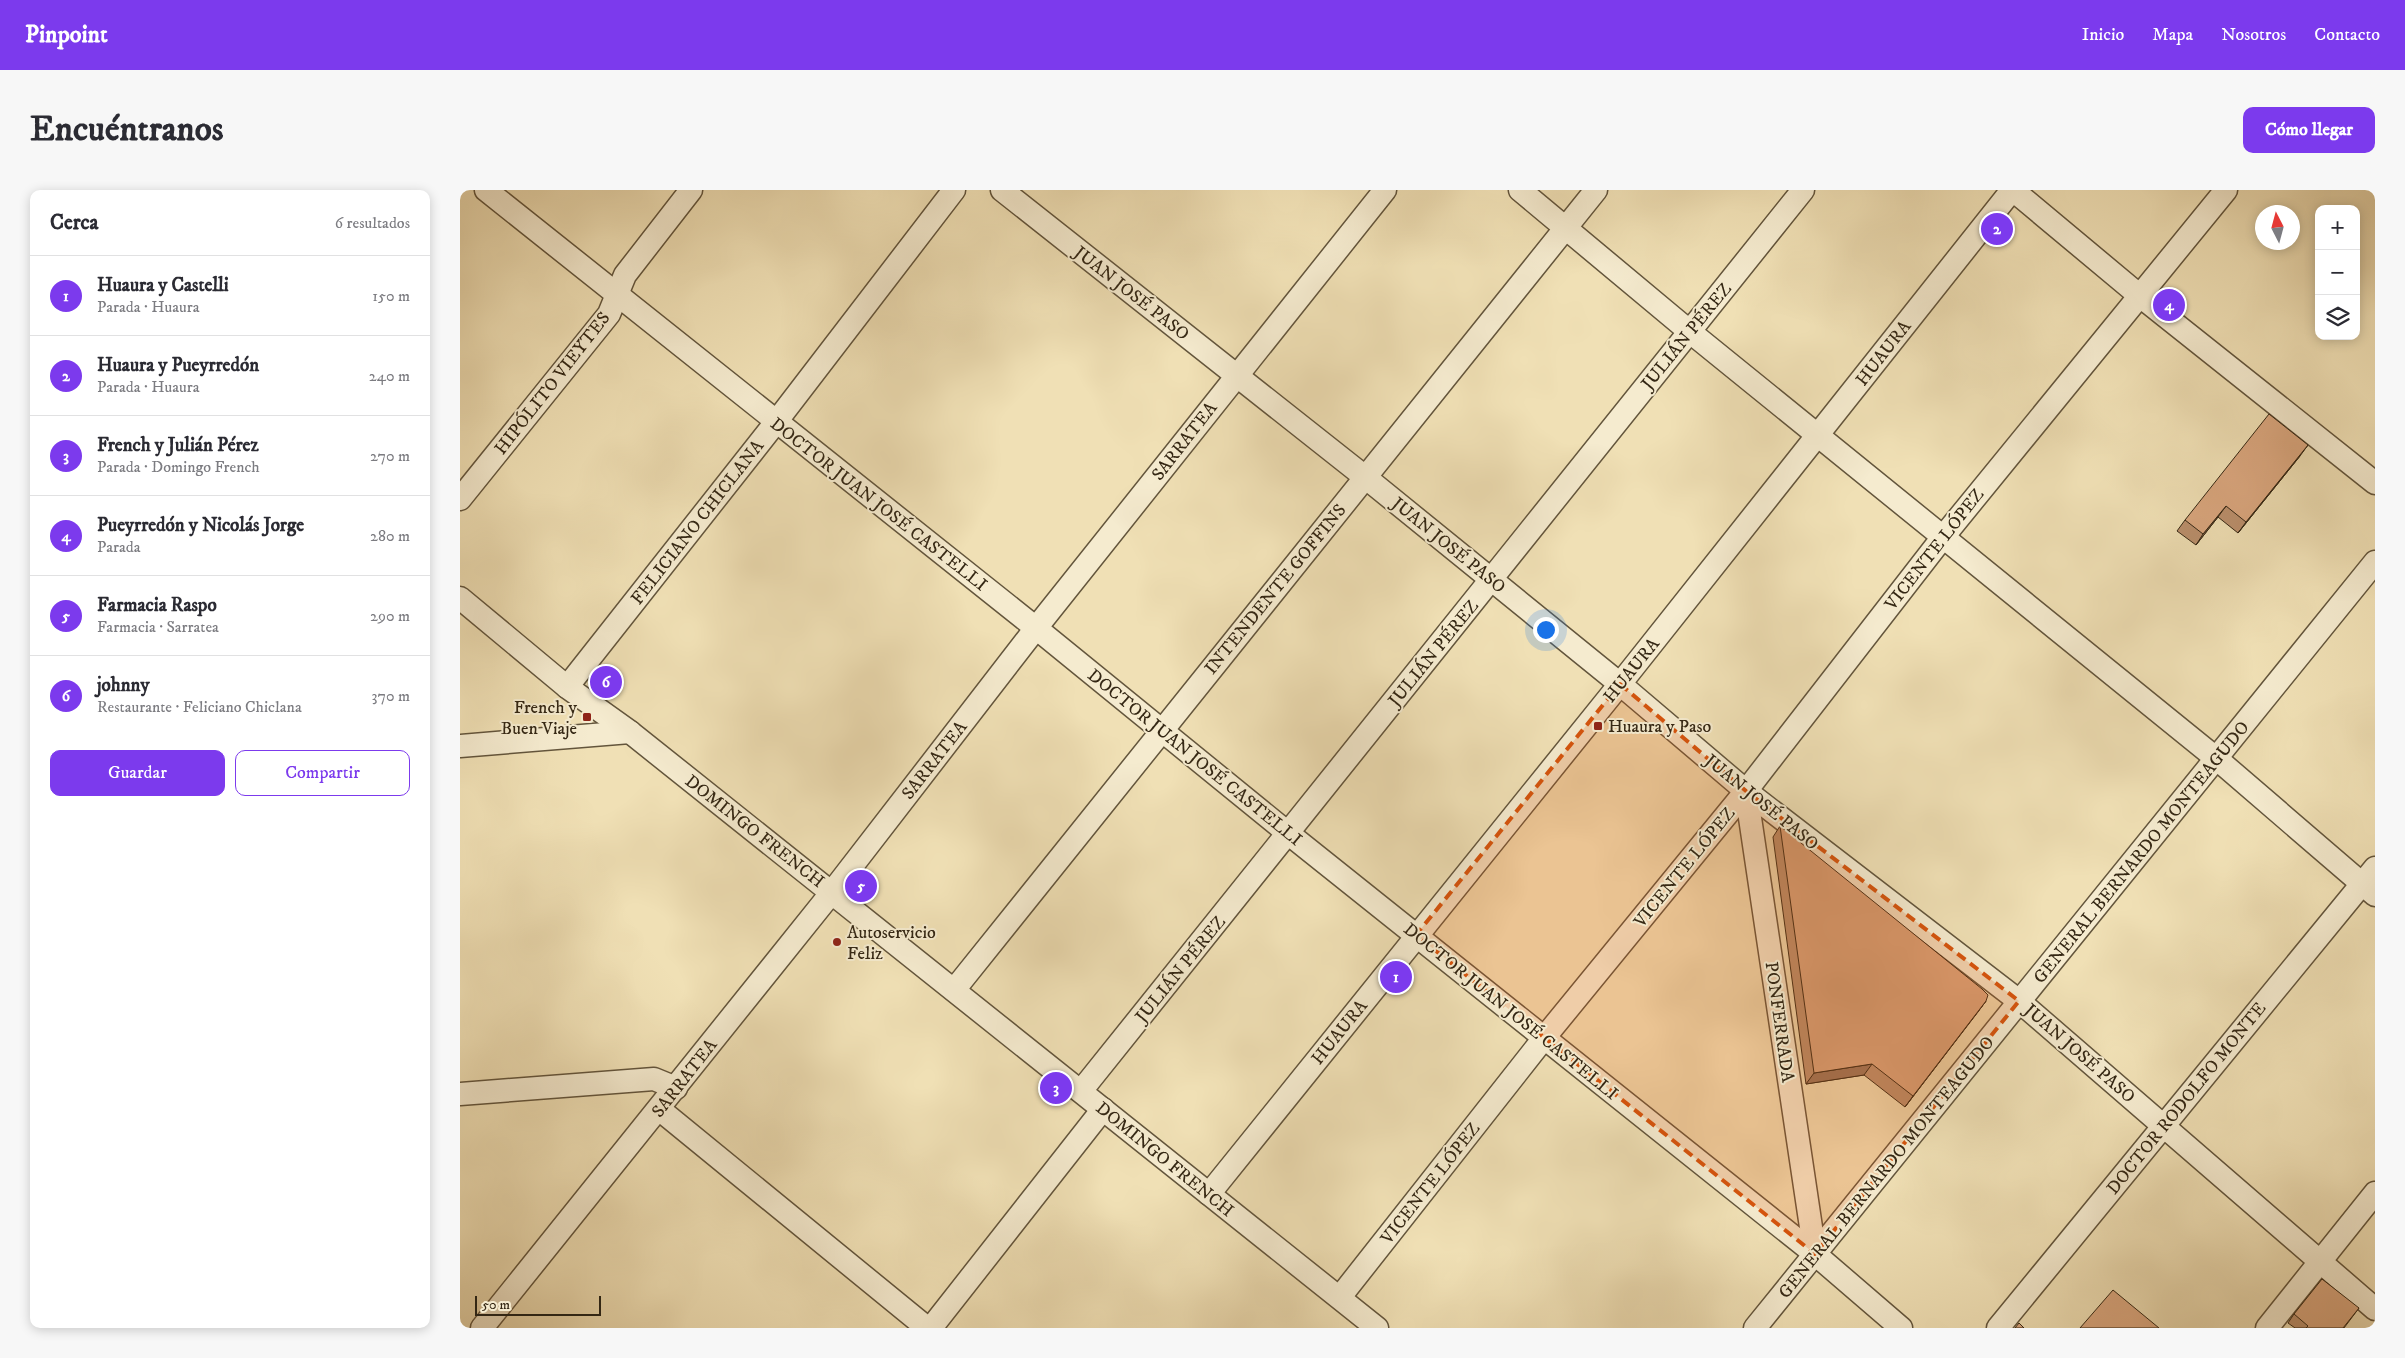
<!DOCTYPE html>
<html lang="es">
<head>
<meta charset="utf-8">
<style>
	body { margin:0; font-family:"IM FELL DW Pica",serif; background:#f7f7f7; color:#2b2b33 }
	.controls { position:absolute; right:15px; top:15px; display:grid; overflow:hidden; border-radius:10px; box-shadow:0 2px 12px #0003 }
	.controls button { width:45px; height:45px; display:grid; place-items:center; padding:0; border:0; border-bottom:1px solid #e1e1e2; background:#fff; color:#2b2b33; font:25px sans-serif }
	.compass { position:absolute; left:1795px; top:15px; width:45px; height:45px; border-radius:50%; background:#fff; box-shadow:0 2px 12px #0003; rotate:354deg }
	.scale { position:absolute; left:15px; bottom:12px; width:126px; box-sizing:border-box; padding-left:5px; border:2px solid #342714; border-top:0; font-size:14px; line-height:18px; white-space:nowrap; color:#342714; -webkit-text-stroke:4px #f5ebcf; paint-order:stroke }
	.you { position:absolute; left:1085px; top:439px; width:18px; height:18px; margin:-12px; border:4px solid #fff; border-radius:50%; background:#1a73e8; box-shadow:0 0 0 8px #1a73e833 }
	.badge { display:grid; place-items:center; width:32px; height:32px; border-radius:50%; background:#7c3aed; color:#fff; font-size:16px; font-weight:700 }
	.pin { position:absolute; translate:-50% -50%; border:2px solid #fff; box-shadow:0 1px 5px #0006 }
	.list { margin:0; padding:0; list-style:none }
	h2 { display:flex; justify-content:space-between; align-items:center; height:65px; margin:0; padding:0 20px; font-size:21px }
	h2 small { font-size:16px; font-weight:400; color:#7c7c81 }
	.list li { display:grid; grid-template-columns:32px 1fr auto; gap:15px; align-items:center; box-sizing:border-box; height:80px; padding:0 20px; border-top:1px solid #e1e1e2 }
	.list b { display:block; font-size:19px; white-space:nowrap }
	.list p { margin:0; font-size:16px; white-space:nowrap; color:#7c7c81 }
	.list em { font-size:16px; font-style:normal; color:#7c7c81 }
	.actions { display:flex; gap:10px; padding:15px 20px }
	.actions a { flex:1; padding:11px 0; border:1px solid #7c3aed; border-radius:10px; text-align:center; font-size:18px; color:#7c3aed }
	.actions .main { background:#7c3aed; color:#fff }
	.icon { flex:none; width:28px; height:28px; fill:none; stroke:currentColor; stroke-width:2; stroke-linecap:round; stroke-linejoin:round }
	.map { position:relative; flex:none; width:1915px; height:1138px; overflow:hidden; border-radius:10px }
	header { display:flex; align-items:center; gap:30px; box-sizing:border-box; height:70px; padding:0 25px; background:#7c3aed; color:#fff }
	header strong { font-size:24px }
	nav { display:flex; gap:28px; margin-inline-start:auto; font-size:18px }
	.intro { display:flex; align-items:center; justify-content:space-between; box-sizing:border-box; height:120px; padding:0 30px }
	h1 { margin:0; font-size:35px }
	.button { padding:12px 22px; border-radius:10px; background:#7c3aed; color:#fff; font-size:18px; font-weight:700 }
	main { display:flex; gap:30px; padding:0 30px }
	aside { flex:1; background:#fff; border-radius:10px; box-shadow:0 2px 12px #0003 }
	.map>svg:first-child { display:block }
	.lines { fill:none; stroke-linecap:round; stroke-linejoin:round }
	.minor-casing { stroke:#63553c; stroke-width:25 }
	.minor { stroke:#f5ebcf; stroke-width:22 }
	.wall { fill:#bb906d; stroke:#342714 }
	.shaded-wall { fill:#997559; stroke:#342714 }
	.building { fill:#daa77f; stroke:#342714 }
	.marked { fill:#d6540d; fill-opacity:0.2; stroke:#d6540d; stroke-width:4; stroke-dasharray:10 6; stroke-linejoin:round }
	.poi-dot { fill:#8f2418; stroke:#f5ebcf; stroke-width:2 }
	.labels { text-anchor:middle; stroke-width:4; stroke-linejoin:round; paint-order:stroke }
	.street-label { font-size:18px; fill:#342714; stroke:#f5ebcf }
	.poi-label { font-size:18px; fill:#342714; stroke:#f5ebcf; text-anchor:start }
</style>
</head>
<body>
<header>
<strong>Pinpoint</strong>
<nav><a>Inicio</a><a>Mapa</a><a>Nosotros</a><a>Contacto</a></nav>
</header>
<div class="intro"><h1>Encuéntranos</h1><a class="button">Cómo llegar</a></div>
<main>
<aside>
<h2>Cerca<small>6 resultados</small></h2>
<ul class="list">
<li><span class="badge">1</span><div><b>Huaura y Castelli</b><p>Parada · Huaura</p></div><em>150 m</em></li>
<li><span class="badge">2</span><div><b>Huaura y Pueyrredón</b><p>Parada · Huaura</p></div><em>240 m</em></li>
<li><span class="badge">3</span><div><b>French y Julián Pérez</b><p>Parada · Domingo French</p></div><em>270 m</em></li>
<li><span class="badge">4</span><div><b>Pueyrredón y Nicolás Jorge</b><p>Parada</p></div><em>280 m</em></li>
<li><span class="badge">5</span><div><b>Farmacia Raspo</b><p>Farmacia · Sarratea</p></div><em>290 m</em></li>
<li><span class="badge">6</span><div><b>johnny</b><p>Restaurante · Feliciano Chiclana</p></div><em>370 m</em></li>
</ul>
<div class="actions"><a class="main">Guardar</a><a>Compartir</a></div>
</aside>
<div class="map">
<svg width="1915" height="1138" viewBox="0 0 1915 1138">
	<rect width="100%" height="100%" fill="#f0e0b5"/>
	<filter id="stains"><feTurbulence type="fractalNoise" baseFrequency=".004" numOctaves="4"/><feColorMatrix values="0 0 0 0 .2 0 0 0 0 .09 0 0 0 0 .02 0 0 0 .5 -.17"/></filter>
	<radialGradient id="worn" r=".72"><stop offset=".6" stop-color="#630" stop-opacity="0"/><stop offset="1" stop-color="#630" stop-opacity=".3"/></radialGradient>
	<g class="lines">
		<defs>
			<g id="minor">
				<path d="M26,0L576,438L829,644L1355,1064L1441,1138"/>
				<path d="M542,0L905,287L1160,494L1286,601L1559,811L1915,1119"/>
				<path d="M1060,0L1229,141L1757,569L1915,705"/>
				<path d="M1553,0L1680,106L1915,293"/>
				<path d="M0,309L149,124L165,85L231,0"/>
				<path d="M0,408L107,497L170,542L917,1138"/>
				<path d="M107,497L316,232L494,0"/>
				<path d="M0,556L170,542"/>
				<path d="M1286,601L1355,1064"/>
				<path d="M494,800L1136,0"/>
				<path d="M621,901L1343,0"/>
				<path d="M0,904L194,889L216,898"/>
				<path d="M199,919L467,1138"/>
				<path d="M749,1004L1160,494L1552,0"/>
				<path d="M880,1107L1084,848L1286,601L1483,347L1766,0"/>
				<path d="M22,1138L372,702L576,438L925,0"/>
				<path d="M471,1138L643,919"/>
				<path d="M1295,1138L1915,372"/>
				<path d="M1538,1138L1915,678"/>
				<path d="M1807,1138L1915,1003"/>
			</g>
		</defs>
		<!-- minor casing -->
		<use href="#minor" class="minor-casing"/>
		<!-- minor -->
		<use href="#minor" class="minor"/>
	</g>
	<!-- wall -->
	<g class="wall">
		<path d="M1840,266L1778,343L1758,327L1736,355L1717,341L1725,330Z"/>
		<path d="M1320,636L1526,811L1445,917L1404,885L1346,894L1313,647Z"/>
		<path d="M1899,1118L1884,1138H1835L1828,1133L1834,1124Z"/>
	</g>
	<!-- shaded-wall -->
	<g class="shaded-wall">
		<path d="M1848,255L1840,266L1778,343L1786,332Z"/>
		<path d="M1766,316L1758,327L1736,355L1743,344Z"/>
		<path d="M1526,811L1518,822L1445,917L1453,906Z"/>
		<path d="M1412,874L1404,885L1346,894L1354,883Z"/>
	</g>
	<!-- building -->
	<g class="building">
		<path d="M1809,224L1848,255L1786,332L1766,316L1743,344L1725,330Z"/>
		<path d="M1320,636L1522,799L1528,805L1526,811L1453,906L1412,874L1354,883Z"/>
		<path d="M1862,1089L1899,1118L1883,1138H1846L1848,1136L1834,1124Z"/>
		<path d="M1653,1100L1699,1138H1620Z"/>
		<path d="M1559,1133L1564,1138H1555Z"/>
	</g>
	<!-- marked area -->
	<path class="marked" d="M1160,494L1286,601L1559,811L1355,1064L956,745Z"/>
	<!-- markers -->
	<g class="poi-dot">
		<rect x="122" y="522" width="10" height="10" rx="2.5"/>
		<rect x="1133" y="531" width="10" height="10" rx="2.5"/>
		<circle cx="377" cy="752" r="5"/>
	</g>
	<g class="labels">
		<!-- street labels -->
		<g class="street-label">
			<text transform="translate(672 103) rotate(38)" y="6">JUAN JOSÉ PASO</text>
			<text transform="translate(1226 146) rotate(-51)" y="6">JULIÁN PÉREZ</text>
			<text transform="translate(1423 163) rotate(-52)" y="6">HUAURA</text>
			<text transform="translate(92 193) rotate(-52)" y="6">HIPÓLITO VIEYTES</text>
			<text transform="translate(724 251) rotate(-52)" y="6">SARRATEA</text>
			<text transform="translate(419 314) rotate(38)" y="6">DOCTOR JUAN JOSÉ CASTELLI</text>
			<text transform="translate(237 332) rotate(-52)" y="6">FELICIANO CHICLANA</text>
			<text transform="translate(989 355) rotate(39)" y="6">JUAN JOSÉ PASO</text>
			<text transform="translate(1474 359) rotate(-52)" y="6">VICENTE LÓPEZ</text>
			<text transform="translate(815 399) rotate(-51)" y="6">INTENDENTE GOFFINS</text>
			<text transform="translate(973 463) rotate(-51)" y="6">JULIÁN PÉREZ</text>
			<text transform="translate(1171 480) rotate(-51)" y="6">HUAURA</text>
			<text transform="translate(735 567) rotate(39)" y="6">DOCTOR JUAN JOSÉ CASTELLI</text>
			<text transform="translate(474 570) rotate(-52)" y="6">SARRATEA</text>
			<text transform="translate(1302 612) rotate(39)" y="6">JUAN JOSÉ PASO</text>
			<text transform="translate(295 641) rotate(38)" y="6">DOMINGO FRENCH</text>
			<text transform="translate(1681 662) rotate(-51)" y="6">GENERAL BERNARDO MONTEAGUDO</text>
			<text transform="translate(1224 677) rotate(-51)" y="6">VICENTE LÓPEZ</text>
			<text transform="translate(720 779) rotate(-51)" y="6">JULIÁN PÉREZ</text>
			<text transform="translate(1051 821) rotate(39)" y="6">DOCTOR JUAN JOSÉ CASTELLI</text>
			<text transform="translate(1320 832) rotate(82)" y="6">PONFERRADA</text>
			<text transform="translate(879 842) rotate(-51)" y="6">HUAURA</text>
			<text transform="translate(1620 863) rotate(41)" y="6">JUAN JOSÉ PASO</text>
			<text transform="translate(224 888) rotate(-52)" y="6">SARRATEA</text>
			<text transform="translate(1726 908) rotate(-51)" y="6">DOCTOR RODOLFO MONTE</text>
			<text transform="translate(705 969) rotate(39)" y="6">DOMINGO FRENCH</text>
			<text transform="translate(1426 977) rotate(-51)" y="6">GENERAL BERNARDO MONTEAGUDO</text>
			<text transform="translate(970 993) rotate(-52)" y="6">VICENTE LÓPEZ</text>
		</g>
		<!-- poi labels -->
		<g class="poi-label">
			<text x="117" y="523" text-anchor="end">French y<tspan x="117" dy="21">Buen Viaje</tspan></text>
			<text x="1148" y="542">Huaura y Paso</text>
			<text x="387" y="748">Autoservicio<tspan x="387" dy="21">Feliz</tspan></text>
		</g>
	</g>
	<rect width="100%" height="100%" filter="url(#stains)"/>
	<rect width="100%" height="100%" fill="url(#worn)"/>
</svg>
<div class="controls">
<button>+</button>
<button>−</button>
<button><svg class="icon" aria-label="layers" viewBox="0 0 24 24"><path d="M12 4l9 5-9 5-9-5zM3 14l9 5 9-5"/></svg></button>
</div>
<svg class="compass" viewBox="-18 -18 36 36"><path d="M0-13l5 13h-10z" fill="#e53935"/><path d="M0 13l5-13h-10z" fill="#7c7c81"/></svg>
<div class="scale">50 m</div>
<div class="you"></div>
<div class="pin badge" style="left:936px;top:787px">1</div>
<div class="pin badge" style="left:1537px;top:39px">2</div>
<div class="pin badge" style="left:596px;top:898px">3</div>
<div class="pin badge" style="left:1709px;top:115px">4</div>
<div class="pin badge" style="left:401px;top:696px">5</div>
<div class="pin badge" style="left:146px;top:492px">6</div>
</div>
</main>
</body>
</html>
